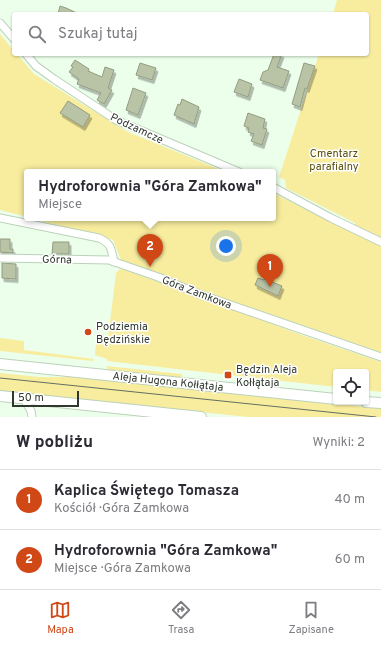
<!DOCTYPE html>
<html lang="pl">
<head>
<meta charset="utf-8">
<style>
	body { margin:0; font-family:Overpass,sans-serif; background:#f7f7f7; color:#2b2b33 }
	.controls { position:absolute; right:12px; bottom:12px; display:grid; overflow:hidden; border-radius:4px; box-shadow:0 1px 3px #0004 }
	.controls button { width:36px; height:36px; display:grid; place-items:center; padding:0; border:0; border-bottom:1px solid #e1e1e2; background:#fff; color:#2b2b33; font:20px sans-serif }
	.scale { position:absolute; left:12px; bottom:10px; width:67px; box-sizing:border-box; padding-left:4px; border:2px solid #2f382e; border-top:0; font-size:11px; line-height:14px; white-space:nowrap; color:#2f382e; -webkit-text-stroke:3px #fff; paint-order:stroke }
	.you { position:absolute; left:226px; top:246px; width:14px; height:14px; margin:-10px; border:3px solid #fff; border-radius:50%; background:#1a73e8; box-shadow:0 0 0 6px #1a73e833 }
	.badge { display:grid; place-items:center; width:26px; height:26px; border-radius:50%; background:#cf4816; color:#fff; font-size:13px; font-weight:700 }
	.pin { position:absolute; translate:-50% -33px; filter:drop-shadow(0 1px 2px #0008) }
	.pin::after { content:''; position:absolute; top:21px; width:14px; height:12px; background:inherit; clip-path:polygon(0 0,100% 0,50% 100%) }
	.popup { position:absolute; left:24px; top:169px; width:252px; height:52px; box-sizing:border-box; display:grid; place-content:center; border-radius:4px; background:#fff; filter:drop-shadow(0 1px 3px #0005); font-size:13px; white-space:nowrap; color:#7c7c81 }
	.popup b { font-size:15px; color:#2b2b33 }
	.popup::after { content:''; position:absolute; left:50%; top:100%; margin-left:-8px; border:8px solid transparent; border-top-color:#fff }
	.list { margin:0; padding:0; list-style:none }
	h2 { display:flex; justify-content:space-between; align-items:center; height:52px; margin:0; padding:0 16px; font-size:17px }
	h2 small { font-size:13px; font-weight:400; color:#7c7c81 }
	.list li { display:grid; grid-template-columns:26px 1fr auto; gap:12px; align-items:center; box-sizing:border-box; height:60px; padding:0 16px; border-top:1px solid #e1e1e2 }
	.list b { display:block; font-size:15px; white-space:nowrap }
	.list p { margin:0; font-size:13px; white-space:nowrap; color:#7c7c81 }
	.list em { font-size:13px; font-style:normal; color:#7c7c81 }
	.icon { flex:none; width:22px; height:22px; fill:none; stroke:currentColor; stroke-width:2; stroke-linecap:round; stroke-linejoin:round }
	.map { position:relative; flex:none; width:381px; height:417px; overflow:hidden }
	.search { position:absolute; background:#fff; box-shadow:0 1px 3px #0004; left:12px; right:12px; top:12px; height:44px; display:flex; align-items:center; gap:10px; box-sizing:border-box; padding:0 14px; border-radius:4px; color:#7c7c81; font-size:15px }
	.sheet { height:172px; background:#fff }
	nav { display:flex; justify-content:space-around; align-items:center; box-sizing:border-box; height:56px; border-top:1px solid #e1e1e2; background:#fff; font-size:11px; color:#7c7c81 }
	nav a { display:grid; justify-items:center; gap:2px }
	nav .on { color:#cf4816 }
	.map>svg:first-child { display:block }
	.green { fill:#f8ed9e }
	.building { fill:#b9c3a6; stroke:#939c80; filter:url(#shadow) }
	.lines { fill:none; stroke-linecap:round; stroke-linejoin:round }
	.street-casing { stroke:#bbd2b9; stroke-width:9 }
	.secondary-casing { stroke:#bbd2b9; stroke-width:12 }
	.street { stroke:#fff; stroke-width:7 }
	.secondary { stroke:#fff; stroke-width:10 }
	.tram { stroke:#636f62; stroke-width:1 }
	.poi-dot { fill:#cf4816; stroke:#fff; stroke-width:1.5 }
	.labels { text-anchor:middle; stroke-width:3; stroke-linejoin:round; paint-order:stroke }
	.street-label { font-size:11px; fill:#2f382e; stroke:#fff }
	.park-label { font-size:11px; fill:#564d07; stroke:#fff }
	.poi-label { font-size:11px; fill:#2f382e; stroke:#fff; text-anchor:start }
</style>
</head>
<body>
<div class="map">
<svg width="381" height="417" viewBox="0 0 381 417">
	<defs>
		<filter id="shadow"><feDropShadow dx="2" dy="3.5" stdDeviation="0" flood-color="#0004"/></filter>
	</defs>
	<rect width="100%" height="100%" fill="#ecffeb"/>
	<!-- green -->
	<g class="green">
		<path d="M337,0H381V239L354,226L355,223L286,188L285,180L279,177L319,54H367V14H333Z"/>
		<path d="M0,34L14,51V54H17L34,74L128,132L226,172H27V217L0,210Z"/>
		<path d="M273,193L381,246V355L208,295L121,260L113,240L30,218H273Z"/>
		<path d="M120,269L132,272L299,334L381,362V392L366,390V372H336V387L124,363L107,361V359L95,355L97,333L104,334L103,345L107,346L116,273Z"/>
		<path d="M0,338L24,341V350L94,359L93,361L0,351Z"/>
		<path d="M106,366L182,374L183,378L109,370Z"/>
		<path d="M0,373L39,377H83L376,408H381V417H248L0,391Z"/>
	</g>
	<!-- building -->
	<g class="building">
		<path d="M60,6L66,8L79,14H58Z"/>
		<path d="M274,54H282L277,67L289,71L283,88L260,80L263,72L268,70Z"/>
		<path d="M75,60L89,69L88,71L102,77L105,67L114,70L108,88L112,90L104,104L97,100L101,93L77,84L79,79L69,72L73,67L71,66Z"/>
		<path d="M140,63L156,68L152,80L136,75Z"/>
		<path d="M304,63L315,66L307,89L305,88L300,107L292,104Z"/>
		<path d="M239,79L252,84L248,97L234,92Z"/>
		<path d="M133,88L146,93L138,115L126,110Z"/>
		<path d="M182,99L199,107L194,124L174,115L178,104L180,105Z"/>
		<path d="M68,101L90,115L83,127L60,113Z"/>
		<path d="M248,113L265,119L263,128L267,129L262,145L251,141L254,134L248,132L249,128L244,126Z"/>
		<path d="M0,239H10V249H13V253L0,252Z"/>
		<path d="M53,242H69V254H52Z"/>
		<path d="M2,263L16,264V279L2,278Z"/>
		<path d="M258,278L264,280L265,279L282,286L278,296L255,285Z"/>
	</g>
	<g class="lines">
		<defs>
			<g id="street">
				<path d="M0,23L14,39"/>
				<path d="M26,54L36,66L54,79L116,120L239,172"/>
				<path d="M273,187L331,218L381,242"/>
				<path d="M0,218L99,238C112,244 111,249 114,262"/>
				<path d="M0,258L109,260L158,277L199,294L381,357"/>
				<path d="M24,399L31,411L32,417"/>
			</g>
			<g id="secondary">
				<path d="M0,364L336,399"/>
				<path d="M0,396L201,417"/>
				<path d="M366,402L381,403"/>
			</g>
		</defs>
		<!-- street casing -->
		<use href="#street" class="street-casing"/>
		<!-- secondary casing -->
		<use href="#secondary" class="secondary-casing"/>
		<!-- street -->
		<use href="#street" class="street"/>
		<!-- secondary -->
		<use href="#secondary" class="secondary"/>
		<!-- tram -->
		<path class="tram" d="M0,378L376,417"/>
	</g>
	<!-- markers -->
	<g class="poi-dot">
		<circle cx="88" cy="332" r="4"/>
		<rect x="224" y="371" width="8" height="8" rx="2"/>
	</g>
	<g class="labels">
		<!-- street labels -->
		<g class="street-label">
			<text transform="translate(137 128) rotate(25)" y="4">Podzamcze</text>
			<text transform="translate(57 259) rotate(1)" y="4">Górna</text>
			<text transform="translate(197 292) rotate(21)" y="4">Góra Zamkowa</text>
			<text transform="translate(168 381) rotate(6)" y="4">Aleja Hugona Kołłątaja</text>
		</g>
		<!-- park labels -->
		<g class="park-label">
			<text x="334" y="157">Cmentarz<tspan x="334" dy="13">parafialny</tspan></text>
		</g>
		<!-- poi labels -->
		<g class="poi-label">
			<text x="96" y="330">Podziemia<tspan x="96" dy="13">Będzińskie</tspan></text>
			<text x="236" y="373">Będzin Aleja<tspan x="236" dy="13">Kołłątaja</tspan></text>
		</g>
	</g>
</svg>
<div class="controls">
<button><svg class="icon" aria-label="locate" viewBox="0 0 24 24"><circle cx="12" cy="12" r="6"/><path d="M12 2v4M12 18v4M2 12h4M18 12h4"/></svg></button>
</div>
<div class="scale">50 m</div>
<div class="you"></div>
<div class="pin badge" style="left:270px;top:287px">1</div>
<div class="pin badge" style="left:150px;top:267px">2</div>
<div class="popup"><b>Hydroforownia &quot;Góra Zamkowa&quot;</b>Miejsce</div>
<div class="search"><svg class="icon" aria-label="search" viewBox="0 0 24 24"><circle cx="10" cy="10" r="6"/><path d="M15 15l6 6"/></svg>Szukaj tutaj</div>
</div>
<section class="sheet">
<h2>W pobliżu<small>Wyniki: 2</small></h2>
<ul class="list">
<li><span class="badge">1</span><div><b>Kaplica Świętego Tomasza</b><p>Kościół · Góra Zamkowa</p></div><em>40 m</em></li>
<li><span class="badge">2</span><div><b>Hydroforownia &quot;Góra Zamkowa&quot;</b><p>Miejsce · Góra Zamkowa</p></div><em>60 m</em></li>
</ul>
</section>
<nav>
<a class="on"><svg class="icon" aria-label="map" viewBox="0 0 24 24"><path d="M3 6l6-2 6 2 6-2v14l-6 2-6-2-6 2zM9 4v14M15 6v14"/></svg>Mapa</a>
<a><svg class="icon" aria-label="directions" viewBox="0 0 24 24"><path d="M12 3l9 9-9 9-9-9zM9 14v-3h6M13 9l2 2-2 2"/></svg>Trasa</a>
<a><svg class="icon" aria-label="saved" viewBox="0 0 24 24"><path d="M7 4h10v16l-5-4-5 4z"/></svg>Zapisane</a>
</nav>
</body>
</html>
